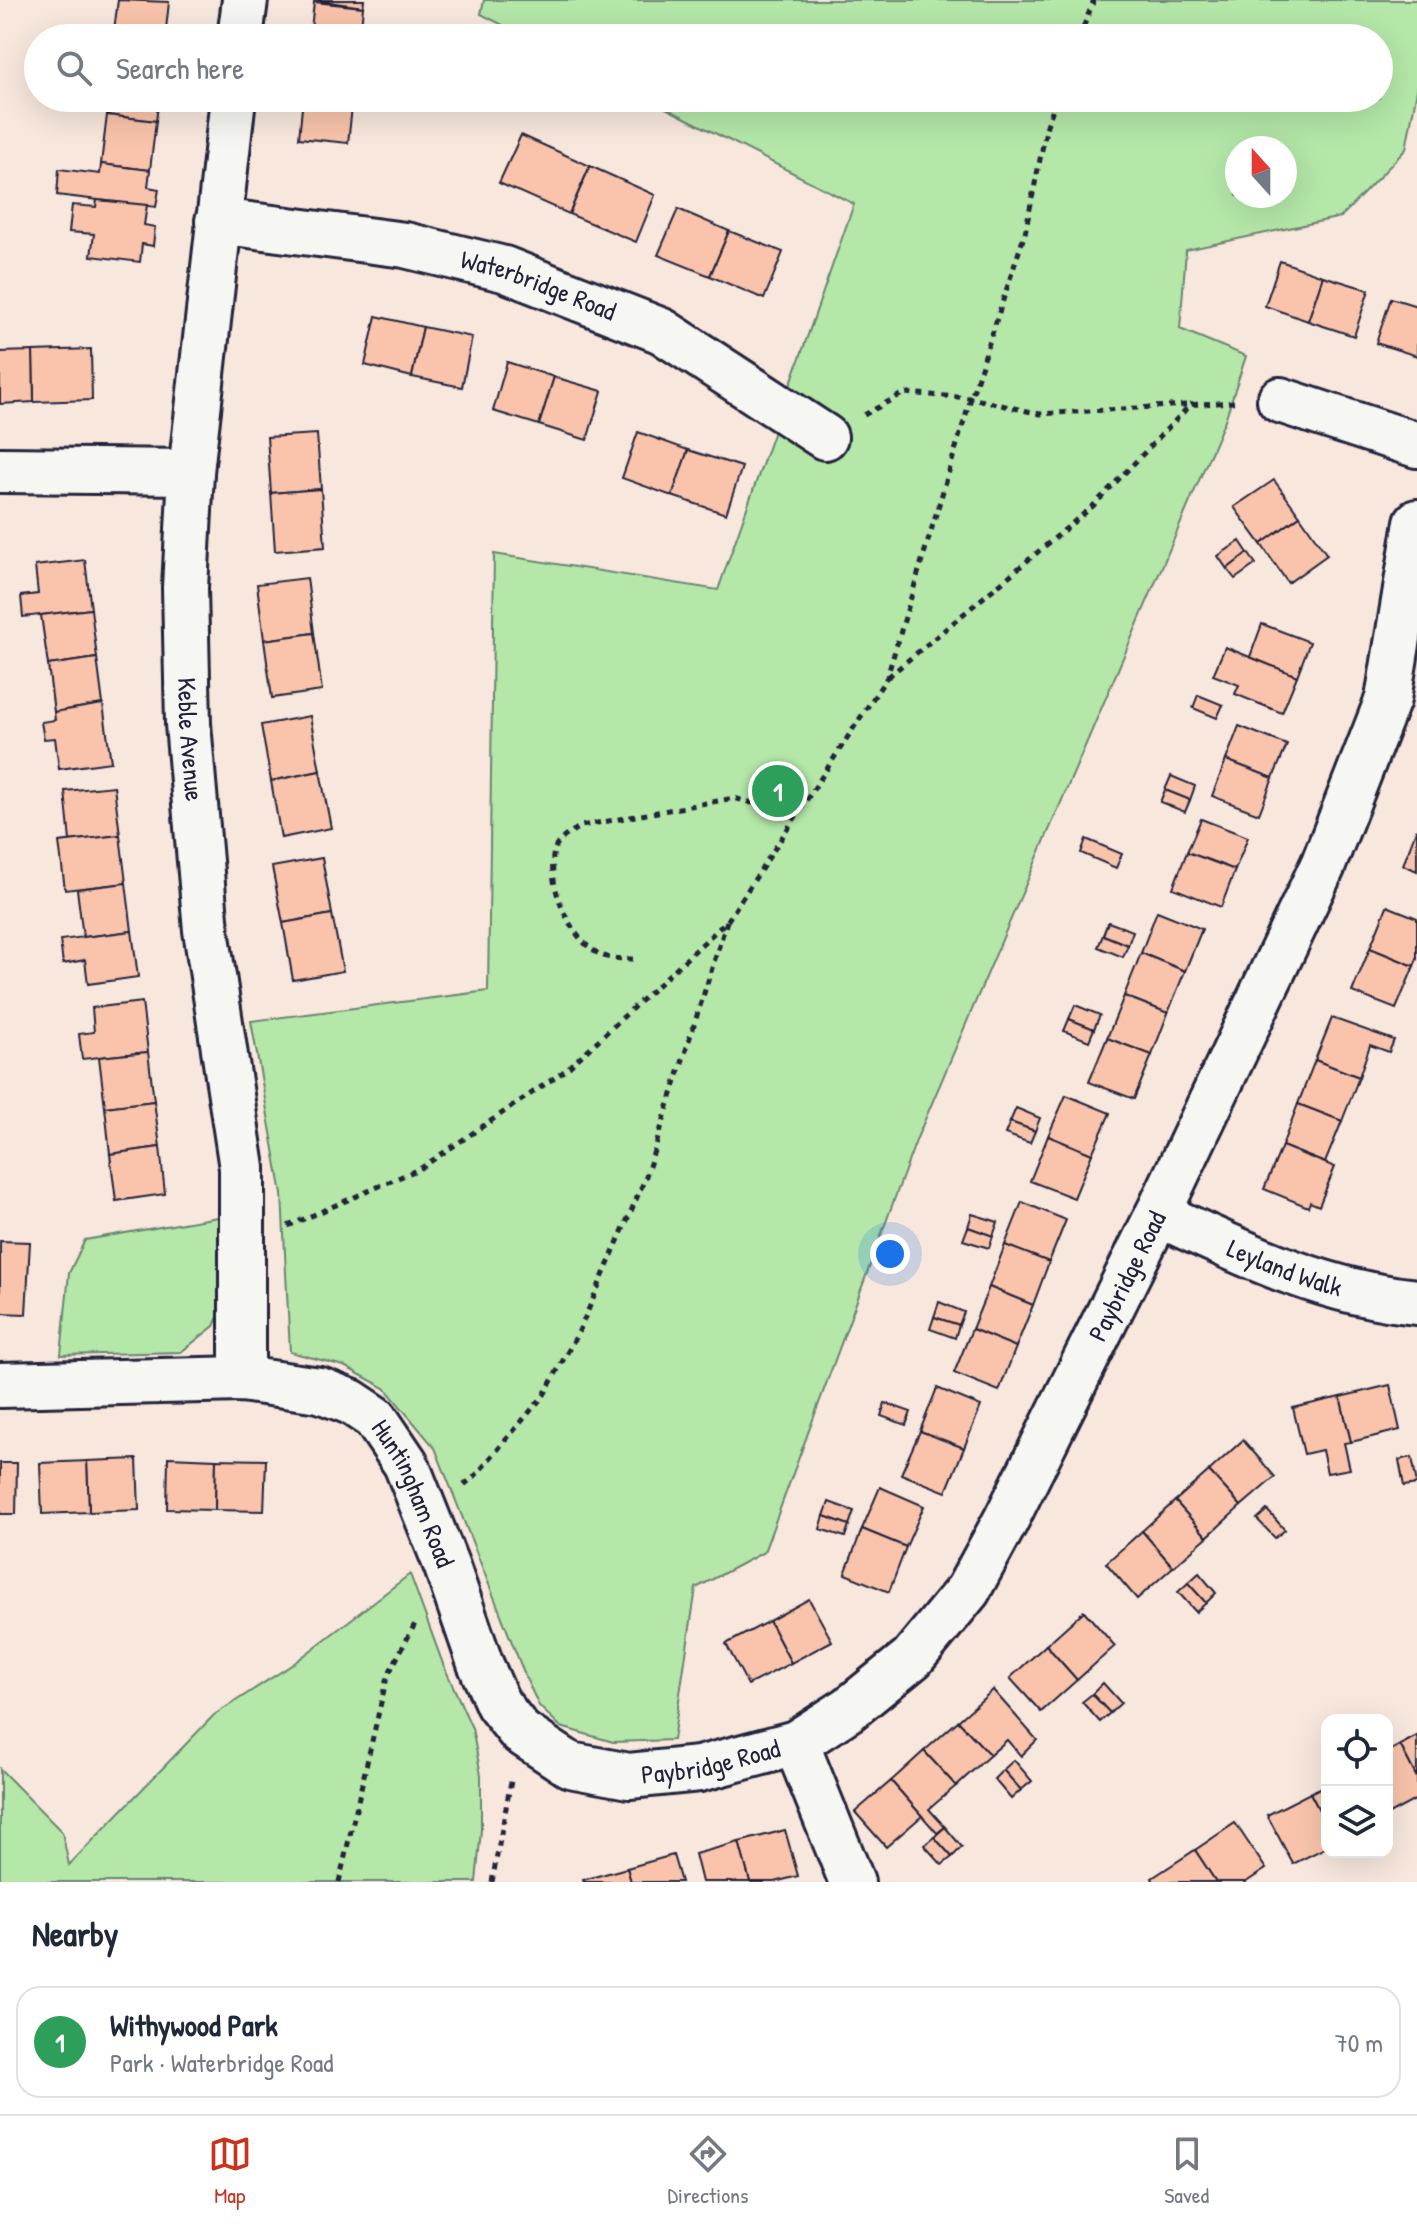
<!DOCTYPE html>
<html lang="en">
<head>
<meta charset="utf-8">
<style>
	body { margin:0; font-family:"Patrick Hand",sans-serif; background:#f6f6f7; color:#1f2937 }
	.controls { position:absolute; right:24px; bottom:24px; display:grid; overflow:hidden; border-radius:16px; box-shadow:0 8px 32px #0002 }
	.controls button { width:72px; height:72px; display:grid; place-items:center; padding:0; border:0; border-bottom:2px solid #e0e1e3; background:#fff; color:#1f2937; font:40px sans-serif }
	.compass { position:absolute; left:1225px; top:136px; width:72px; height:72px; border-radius:50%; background:#fff; box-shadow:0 8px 32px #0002; rotate:339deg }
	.you { position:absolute; left:890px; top:1254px; width:28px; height:28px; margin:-20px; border:6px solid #fff; border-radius:50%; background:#1a73e8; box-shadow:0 0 0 12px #1a73e833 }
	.badge { display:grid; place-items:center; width:52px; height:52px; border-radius:50%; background:#c8321e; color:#fff; font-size:26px; font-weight:700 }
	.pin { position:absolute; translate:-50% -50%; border:4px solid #fff; box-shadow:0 2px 8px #0006 }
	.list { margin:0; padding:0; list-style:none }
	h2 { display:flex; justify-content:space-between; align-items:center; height:104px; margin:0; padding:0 32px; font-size:34px }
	h2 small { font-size:26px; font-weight:400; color:#747a83 }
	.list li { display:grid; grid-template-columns:52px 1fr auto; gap:24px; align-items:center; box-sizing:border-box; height:112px; margin:0 16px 16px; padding:0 16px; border:2px solid #e0e1e3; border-radius:24px }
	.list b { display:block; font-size:30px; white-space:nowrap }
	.list p { margin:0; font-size:26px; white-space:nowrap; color:#747a83 }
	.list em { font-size:26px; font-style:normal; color:#747a83 }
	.icon { flex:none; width:44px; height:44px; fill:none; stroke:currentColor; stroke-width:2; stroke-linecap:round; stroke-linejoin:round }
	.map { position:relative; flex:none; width:1417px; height:1882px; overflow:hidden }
	.search { position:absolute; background:#fff; box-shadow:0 8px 32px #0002; left:24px; right:24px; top:24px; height:88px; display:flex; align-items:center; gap:20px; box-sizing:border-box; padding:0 28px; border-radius:44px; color:#747a83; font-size:30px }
	.sheet { height:232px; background:#fff }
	nav { display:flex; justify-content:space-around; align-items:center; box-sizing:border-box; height:112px; border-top:2px solid #e0e1e3; background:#fff; font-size:22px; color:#747a83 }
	nav a { display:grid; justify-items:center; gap:4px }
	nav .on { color:#c8321e }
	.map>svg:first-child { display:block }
	.green { fill:#b4e7a8; stroke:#6b8472; stroke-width:2; fill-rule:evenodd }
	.building { fill:#f9c4ab; stroke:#22223b; stroke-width:2 }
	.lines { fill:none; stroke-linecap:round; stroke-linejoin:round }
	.minor-casing { stroke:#22223b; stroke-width:50 }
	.path { stroke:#22223b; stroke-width:5; stroke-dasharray:6 6; stroke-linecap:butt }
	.minor { stroke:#f6f6f2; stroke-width:44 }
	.labels { text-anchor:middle; stroke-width:8; stroke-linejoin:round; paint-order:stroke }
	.street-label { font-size:26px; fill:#22223b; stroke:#f6f6f2 }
</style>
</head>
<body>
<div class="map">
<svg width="1417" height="1882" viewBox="0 0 1417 1882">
	<rect width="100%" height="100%" fill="#f7e7dd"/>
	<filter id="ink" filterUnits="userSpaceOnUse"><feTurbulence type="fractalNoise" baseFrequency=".0125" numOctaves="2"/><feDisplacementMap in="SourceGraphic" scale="16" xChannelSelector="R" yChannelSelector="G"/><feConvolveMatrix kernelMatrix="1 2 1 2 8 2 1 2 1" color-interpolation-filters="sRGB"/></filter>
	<g filter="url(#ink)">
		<!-- green -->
		<g class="green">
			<path d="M484,0H1417V90L1406,149L1341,217L1186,250L1180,329L1246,356L1225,420L917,1138L764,1552L696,1588L673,1740L613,1742L561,1727L539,1706L526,1678L435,1448L385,1388L344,1366L290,1352L282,1194L251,1021L488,991L494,554L718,590L854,204L646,98H1379V38H528L481,14ZM1237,148H1285V196H1237Z"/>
			<path d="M218,1217L220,1312L214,1326L181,1352L61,1355L69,1273L85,1240Z"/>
			<path d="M410,1574L443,1664L472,1728L481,1775V1830L476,1882H0V1769L62,1832L69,1865L214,1715L293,1664Z"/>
		</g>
		<!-- building -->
		<g class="building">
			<path d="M118,0L169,2L165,38H113Z"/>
			<path d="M314,0H364L363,7Z"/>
			<path d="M314,2L363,7L360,38H310Z"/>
			<path d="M109,98H159L156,121L107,115Z"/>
			<path d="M303,98H353L348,143L299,138Z"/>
			<path d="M107,115L156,121L150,170L101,164Z"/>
			<path d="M521,135L590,166L569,214L499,183Z"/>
			<path d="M101,164L150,170L148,187L159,189L156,207L57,195L59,169L100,174Z"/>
			<path d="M590,166L655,195L636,242L569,214Z"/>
			<path d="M97,200L147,205L144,225L155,227L153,246L142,244L140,262L91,256L94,234L69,232L72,205L96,207Z"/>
			<path d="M678,209L729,231L710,276L658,255Z"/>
			<path d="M729,231L783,252L764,299L710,276Z"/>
			<path d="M1280,261L1323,276L1308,321L1265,306Z"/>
			<path d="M1323,276L1369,290L1354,336L1308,321Z"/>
			<path d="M1391,298L1417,306V356L1376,343Z"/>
			<path d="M376,316L423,327L412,377L365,365Z"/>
			<path d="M423,327L472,337L462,387L412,377Z"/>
			<path d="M91,349L92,400L34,402L33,351Z"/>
			<path d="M33,351L34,402L0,404V352Z"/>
			<path d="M507,362L554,377L539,425L493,411Z"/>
			<path d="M554,377L602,391L587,440L539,425Z"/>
			<path d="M638,432L688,450L672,496L622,478Z"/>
			<path d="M317,434L321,489L271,493L267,437Z"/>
			<path d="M688,450L742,467L726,514L672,496Z"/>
			<path d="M1274,480L1300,516L1261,544L1234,507Z"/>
			<path d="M321,489L325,547L275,551L271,493Z"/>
			<path d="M1300,516L1327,555L1288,583L1261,544Z"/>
			<path d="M1240,541L1248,553L1227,569L1218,556Z"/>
			<path d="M1248,553L1256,564L1235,579L1227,569Z"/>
			<path d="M85,560L91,609L23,617L21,596L38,594L35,566Z"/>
			<path d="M307,578L314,633L264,640L257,584Z"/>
			<path d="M91,609L97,658L48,665L41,615Z"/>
			<path d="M1262,624L1310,642L1297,676L1250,657Z"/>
			<path d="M314,633L322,691L272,698L264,640Z"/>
			<path d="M1225,647L1297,676L1282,713L1235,694L1239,685L1213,675Z"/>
			<path d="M97,658L103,704L54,712L48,665Z"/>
			<path d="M1198,695L1223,705L1217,718L1193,708Z"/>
			<path d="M103,704L111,762L59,769L55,738L44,739L41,722L55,720L54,712Z"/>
			<path d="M310,716L320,771L271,781L261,725Z"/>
			<path d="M1239,726L1287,745L1273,778L1226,760Z"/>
			<path d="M1226,760L1273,778L1259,814L1212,796Z"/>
			<path d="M320,771L331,828L281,838L271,781Z"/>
			<path d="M1171,776L1195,786L1190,800L1165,790Z"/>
			<path d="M114,786L120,835L70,841L65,791Z"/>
			<path d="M1165,790L1190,800L1185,812L1160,802Z"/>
			<path d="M1201,819L1248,837L1235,870L1187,852Z"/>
			<path d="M1417,828V871L1403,865Z"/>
			<path d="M120,835L126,883L65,890L59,842Z"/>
			<path d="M1086,839L1122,854L1116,868L1081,853Z"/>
			<path d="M1187,852L1235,870L1221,907L1173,888Z"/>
			<path d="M322,858L332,914L283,923L272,867Z"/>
			<path d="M126,883L132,931L83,937L77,889Z"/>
			<path d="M1387,906L1417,918V959L1414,966L1370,948Z"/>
			<path d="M1157,911L1202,929L1185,971L1141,953Z"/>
			<path d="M332,914L343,971L293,980L283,923Z"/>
			<path d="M1108,922L1133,931L1128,945L1103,935Z"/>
			<path d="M132,931L138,977L88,984L85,960L63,964L60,940Z"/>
			<path d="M1103,935L1128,945L1123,957L1098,947Z"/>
			<path d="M1370,948L1414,966L1396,1009L1352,992Z"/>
			<path d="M1141,953L1185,971L1168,1013L1124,996Z"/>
			<path d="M1124,996L1168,1013L1152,1055L1107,1038Z"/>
			<path d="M142,1002L148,1052L82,1059L79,1034L94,1032L92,1008Z"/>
			<path d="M1075,1005L1100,1015L1094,1029L1069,1019Z"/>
			<path d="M1332,1018L1394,1040L1389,1052L1370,1045L1359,1077L1315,1060Z"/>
			<path d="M1069,1019L1094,1029L1089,1041L1064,1031Z"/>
			<path d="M1107,1038L1152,1055L1134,1099L1089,1082Z"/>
			<path d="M148,1052L154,1101L105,1107L99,1057Z"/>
			<path d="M1315,1060L1359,1077L1342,1121L1298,1104Z"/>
			<path d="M1066,1095L1110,1113L1092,1154L1048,1136Z"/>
			<path d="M154,1101L160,1147L110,1154L105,1107Z"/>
			<path d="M1298,1104L1342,1121L1325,1163L1282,1146Z"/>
			<path d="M1016,1108L1040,1118L1035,1131L1010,1122Z"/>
			<path d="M1010,1122L1035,1131L1030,1143L1005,1134Z"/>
			<path d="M1048,1136L1092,1154L1074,1198L1030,1181Z"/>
			<path d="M1282,1146L1335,1167L1319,1206L1310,1202L1308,1207L1264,1189Z"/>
			<path d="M160,1147L165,1194L116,1201L110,1154Z"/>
			<path d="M1022,1202L1066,1220L1049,1262L1005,1245Z"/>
			<path d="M972,1214L998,1222L993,1236L968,1227Z"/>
			<path d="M968,1227L993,1236L989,1248L963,1240Z"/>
			<path d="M0,1241L30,1242L26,1314L0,1313Z"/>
			<path d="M1005,1245L1049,1262L1033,1305L989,1287Z"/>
			<path d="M989,1287L1033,1305L1016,1347L972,1329Z"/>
			<path d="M939,1302L964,1312L959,1325L934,1317Z"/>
			<path d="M934,1317L959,1325L955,1338L930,1329Z"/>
			<path d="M972,1329L1016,1347L999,1391L954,1373Z"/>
			<path d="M1390,1385L1400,1430L1351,1442L1340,1397Z"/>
			<path d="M937,1388L981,1406L964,1448L920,1431Z"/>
			<path d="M1340,1397L1351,1442L1344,1443L1350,1469L1327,1473L1322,1450L1304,1454L1293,1408Z"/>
			<path d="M885,1403L911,1412L906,1425L881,1416Z"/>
			<path d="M920,1431L964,1448L946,1492L901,1474Z"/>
			<path d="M1243,1440L1275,1477L1241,1506L1209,1471Z"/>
			<path d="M168,1457L216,1459L215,1510L167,1509Z"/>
			<path d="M1412,1457L1417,1484L1404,1486L1399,1460Z"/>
			<path d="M137,1459L139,1510L89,1512L87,1461Z"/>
			<path d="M216,1459L266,1460L264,1511L215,1510Z"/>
			<path d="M87,1461L89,1512L42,1514L40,1463Z"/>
			<path d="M0,1463H17L16,1514H0Z"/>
			<path d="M1209,1471L1241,1506L1207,1537L1175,1501Z"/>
			<path d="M880,1487L924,1506L906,1547L862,1529Z"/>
			<path d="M1175,1501L1207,1537L1173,1567L1142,1531Z"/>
			<path d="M829,1502L854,1511L849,1525L824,1516Z"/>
			<path d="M1267,1510L1285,1530L1275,1538L1257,1519Z"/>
			<path d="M824,1516L849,1525L845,1537L820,1529Z"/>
			<path d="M862,1529L906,1547L889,1592L845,1574Z"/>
			<path d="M1142,1531L1173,1567L1137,1599L1106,1563Z"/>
			<path d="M1199,1573L1216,1593L1206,1603L1188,1583Z"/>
			<path d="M1188,1583L1206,1603L1196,1612L1178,1592Z"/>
			<path d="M809,1599L832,1641L791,1663L769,1621Z"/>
			<path d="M1084,1611L1115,1646L1077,1680L1046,1645Z"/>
			<path d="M769,1621L791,1663L748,1685L726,1644Z"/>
			<path d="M1046,1645L1077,1680L1041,1712L1010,1678Z"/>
			<path d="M1103,1683L1121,1703L1110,1713L1092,1694Z"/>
			<path d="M993,1690L1037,1740L1021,1756L1007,1740L990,1755L958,1721Z"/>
			<path d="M1092,1694L1110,1713L1100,1722L1082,1702Z"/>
			<path d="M958,1721L990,1755L956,1786L924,1751Z"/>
			<path d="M1417,1736V1778L1400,1745Z"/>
			<path d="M1400,1745L1417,1778V1799L1387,1815V1752Z"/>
			<path d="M924,1751L956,1786L929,1809L945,1827L937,1833L891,1781Z"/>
			<path d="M1014,1760L1032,1781L1021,1790L1003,1770Z"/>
			<path d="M1003,1770L1021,1790L1011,1799L994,1779Z"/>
			<path d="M891,1781L922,1816L886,1847L855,1812Z"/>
			<path d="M1327,1784V1825L1310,1793Z"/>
			<path d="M1310,1793L1327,1825V1847L1293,1864L1267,1815Z"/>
			<path d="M1235,1823L1266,1869L1246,1882H1216L1195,1850Z"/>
			<path d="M945,1827L962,1847L952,1857L934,1837Z"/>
			<path d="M785,1830L798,1876L775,1882H750L739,1842Z"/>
			<path d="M934,1837L952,1857L942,1865L924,1845Z"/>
			<path d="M739,1842L750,1882H702L695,1854Z"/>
			<path d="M1195,1850L1216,1882H1154L1152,1878Z"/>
			<path d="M673,1855L681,1882H631L627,1868Z"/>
			<path d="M627,1868L631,1882H584L583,1880Z"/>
		</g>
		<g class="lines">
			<defs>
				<g id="minor">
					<path d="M240,38L245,0"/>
					<path id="s1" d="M233,98L191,472L185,588L188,724L206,930L242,1168V1379"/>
					<path id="s2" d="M218,221L405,245L504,269L662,331L825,437"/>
					<path d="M1280,400L1417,445"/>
					<path d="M0,470L191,472"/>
					<path id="s3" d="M1158,1214C1242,1253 1323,1293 1417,1302"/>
					<path id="s4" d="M0,1385L242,1379L320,1390L351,1402L375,1418L406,1464L447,1567L480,1663L498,1704L520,1732L570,1765L629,1776L699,1769L796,1743L849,1709L912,1658L968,1590L1006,1520L1158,1214L1323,865L1388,699L1417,522"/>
					<path d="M796,1743L852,1882"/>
				</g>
			</defs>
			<!-- minor casing -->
			<use href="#minor" class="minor-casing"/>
			<!-- path -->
			<g class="path">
				<path d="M1079,38L1094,0"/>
				<path d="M864,415L904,393L971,398L1040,414L1234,402"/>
				<path d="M888,677L1093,506L1192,403"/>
				<path d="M633,959C625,959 615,959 607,957C572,948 546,884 554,851C557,839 572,832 581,826L734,798L796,815"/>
				<path d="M288,1226L421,1168L566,1070L728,920L887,677L971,398L1025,233L1047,125L1057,98"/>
				<path d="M464,1485L476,1475L544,1395L579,1331L645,1179L727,921"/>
				<path d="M339,1882L387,1677L417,1620"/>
				<path d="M492,1882L511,1781"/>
			</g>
			<!-- minor -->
			<use href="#minor" class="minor"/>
		</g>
	</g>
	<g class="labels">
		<!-- street labels -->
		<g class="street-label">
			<text dy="9" stroke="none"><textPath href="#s2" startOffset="328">Waterbridge Road</textPath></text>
			<text dy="9" stroke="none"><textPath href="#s1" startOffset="644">Keble Avenue</textPath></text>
			<text dy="9" stroke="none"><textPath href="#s3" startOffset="138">Leyland Walk</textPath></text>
			<text dy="9" stroke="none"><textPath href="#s4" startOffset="1606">Paybridge Road</textPath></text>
			<text dy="9" stroke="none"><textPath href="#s4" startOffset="468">Huntingham Road</textPath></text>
			<text dy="9" stroke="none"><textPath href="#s4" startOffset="934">Paybridge Road</textPath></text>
		</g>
	</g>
</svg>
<div class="controls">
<button><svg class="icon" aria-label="locate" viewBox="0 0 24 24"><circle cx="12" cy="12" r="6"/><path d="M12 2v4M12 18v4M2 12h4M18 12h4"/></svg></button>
<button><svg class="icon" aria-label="layers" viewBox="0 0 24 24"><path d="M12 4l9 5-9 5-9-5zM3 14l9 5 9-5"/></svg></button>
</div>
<svg class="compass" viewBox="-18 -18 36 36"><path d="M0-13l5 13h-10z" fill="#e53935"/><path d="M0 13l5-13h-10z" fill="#747a83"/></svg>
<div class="you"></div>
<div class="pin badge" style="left:778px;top:791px;background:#2e9e5b">1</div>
<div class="search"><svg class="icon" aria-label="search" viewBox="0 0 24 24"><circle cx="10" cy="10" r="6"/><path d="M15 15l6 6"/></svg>Search here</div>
</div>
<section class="sheet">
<h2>Nearby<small></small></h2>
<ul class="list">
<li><span class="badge" style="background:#2e9e5b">1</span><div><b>Withywood Park</b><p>Park · Waterbridge Road</p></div><em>70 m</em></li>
</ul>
</section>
<nav>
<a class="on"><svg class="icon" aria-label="map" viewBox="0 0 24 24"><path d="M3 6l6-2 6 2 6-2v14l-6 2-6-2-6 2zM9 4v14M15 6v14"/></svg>Map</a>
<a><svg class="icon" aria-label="directions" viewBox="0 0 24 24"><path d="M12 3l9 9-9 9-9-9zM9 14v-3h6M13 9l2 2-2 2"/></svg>Directions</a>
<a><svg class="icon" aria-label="saved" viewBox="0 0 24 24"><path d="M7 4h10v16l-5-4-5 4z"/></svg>Saved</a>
</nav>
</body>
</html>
